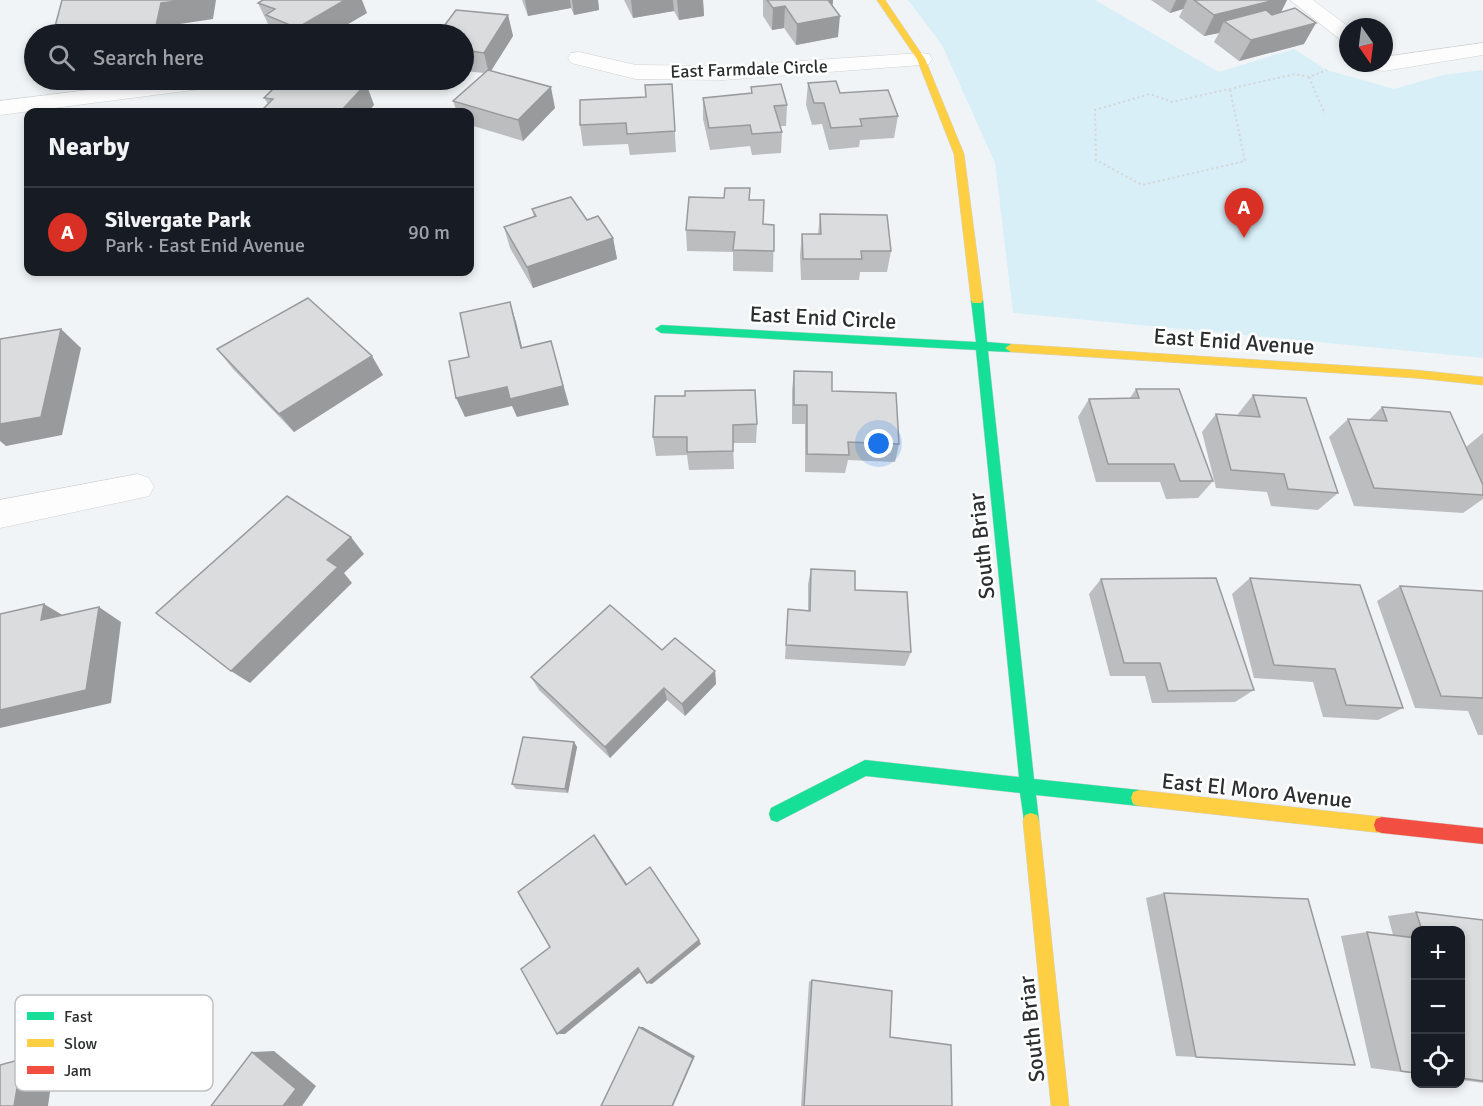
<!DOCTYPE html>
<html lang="en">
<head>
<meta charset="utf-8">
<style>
	body { margin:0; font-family:Signika,sans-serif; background:#242831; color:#f1f3f6 }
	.controls { position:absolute; right:18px; bottom:18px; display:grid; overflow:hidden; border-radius:12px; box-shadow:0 3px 9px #0003 }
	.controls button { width:54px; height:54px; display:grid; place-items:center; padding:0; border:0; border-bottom:2px solid #363941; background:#171b24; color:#f1f3f6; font:30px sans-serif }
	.compass { position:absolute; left:1339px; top:18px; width:54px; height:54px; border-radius:50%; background:#171b24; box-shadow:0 3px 9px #0003; rotate:166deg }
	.you { position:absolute; left:879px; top:444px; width:21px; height:21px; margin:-15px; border:4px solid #fff; border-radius:50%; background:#1a73e8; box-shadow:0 0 0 9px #1a73e833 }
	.badge { display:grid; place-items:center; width:39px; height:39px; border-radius:50%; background:#d93025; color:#fff; font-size:20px; font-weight:700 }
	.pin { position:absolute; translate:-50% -50px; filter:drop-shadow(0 2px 3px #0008) }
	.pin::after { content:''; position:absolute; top:32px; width:21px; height:18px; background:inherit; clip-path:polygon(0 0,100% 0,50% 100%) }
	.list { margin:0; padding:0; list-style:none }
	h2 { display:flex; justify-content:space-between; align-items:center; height:78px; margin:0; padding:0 24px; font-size:26px }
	h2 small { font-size:20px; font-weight:400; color:#9ea1a6 }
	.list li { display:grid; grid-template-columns:39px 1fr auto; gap:18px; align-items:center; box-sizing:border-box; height:90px; padding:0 24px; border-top:2px solid #363941 }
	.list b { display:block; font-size:22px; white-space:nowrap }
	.list p { margin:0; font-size:20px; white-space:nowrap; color:#9ea1a6 }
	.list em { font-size:20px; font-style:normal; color:#9ea1a6 }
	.icon { flex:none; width:33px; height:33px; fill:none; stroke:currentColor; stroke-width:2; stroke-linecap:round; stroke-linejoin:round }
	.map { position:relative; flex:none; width:1483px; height:1106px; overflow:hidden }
	.search { position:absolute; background:#171b24; box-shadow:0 3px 9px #0003; left:24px; top:24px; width:450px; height:66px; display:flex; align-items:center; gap:15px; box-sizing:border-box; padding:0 21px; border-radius:33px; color:#9ea1a6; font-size:22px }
	.panel { position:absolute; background:#171b24; box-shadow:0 3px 9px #0003; left:24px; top:108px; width:450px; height:168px; border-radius:12px }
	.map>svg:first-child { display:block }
	.green { fill:#d8eff8 }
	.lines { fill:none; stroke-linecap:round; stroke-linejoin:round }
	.street-casing { stroke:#cfd1d2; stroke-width:1 }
	.fast-casing { stroke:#cfd1d2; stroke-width:1 }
	.slow-casing { stroke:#cfd1d2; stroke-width:1 }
	.jam-casing { stroke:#cfd1d2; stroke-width:1 }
	.path { stroke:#d5d5d6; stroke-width:2; stroke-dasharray:2 3; stroke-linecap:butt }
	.street { fill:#fdfdfe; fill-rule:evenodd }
	.fast { fill:#16e098; fill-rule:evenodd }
	.slow { fill:#ffcf43; fill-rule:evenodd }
	.jam { fill:#f24e42; fill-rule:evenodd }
	.wall { fill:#bbbdbf }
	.shaded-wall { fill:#999a9b }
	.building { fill:#dadcde; stroke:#999a9b; stroke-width:1.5 }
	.labels { text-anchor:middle; stroke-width:5; stroke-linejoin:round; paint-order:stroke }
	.far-street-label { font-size:18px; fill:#2c2e2f; stroke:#fff }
	.street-label { font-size:22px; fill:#2c2e2f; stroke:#fff }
	.key { fill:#fff; stroke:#c0c0c1; stroke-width:1.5 }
	.key-label { font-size:16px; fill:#2c2e2f }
</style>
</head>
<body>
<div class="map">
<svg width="1483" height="1106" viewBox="0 0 1483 1106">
	<rect width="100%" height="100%" fill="#f1f4f6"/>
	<!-- green -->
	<path class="green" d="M908,0H1095L1219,72L1294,49L1327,70L1394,89L1443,75L1483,70V358L1013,313L995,163L942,45Z"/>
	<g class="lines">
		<defs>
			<g id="street">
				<path d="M1290,0H1313L1349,27L1348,42L1341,40Z"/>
				<path d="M1483,43V55L1384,71L1376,70L1371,63H1384V57Z"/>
				<path d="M579,52L636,65L723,66L921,53L929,54L932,59L929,64L921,65L723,80L636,79L571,63L568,58L571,53Z"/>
				<path d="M169,80H210L212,82L209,87L201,89L0,115V101Z"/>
				<path d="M138,474L149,478L154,487L149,496L0,528V500Z"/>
			</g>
			<path id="fast" d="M977,296L983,300L987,342L1011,344L1017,348L1011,352L988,351L1034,779L1139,790L1145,792L1147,798L1145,804L1139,806L1036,795L1039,821L1037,827L1031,829L1025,827L1020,793L866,776L777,822L771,820L769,814L771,808L865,760L1019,777L976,350L661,333L655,329L661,325L976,342L971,300Z"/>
			<g id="slow">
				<path d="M877,0H885L925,59L964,154L983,300L981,303H973L971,300L954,154L917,59Z"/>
				<path d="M1011,344L1415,370L1483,377V385L1415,378L1011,352L1005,348Z"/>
				<path d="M1139,790L1382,817L1388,819L1390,825L1388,831L1382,833L1139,806L1133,804L1131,798L1133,792Z"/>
				<path d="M1031,813L1037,815L1039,821L1069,1106H1051L1023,821L1025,815Z"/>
			</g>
			<path id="jam" d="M1382,817L1483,828V844L1382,833L1376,831L1374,825L1376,819Z"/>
		</defs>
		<!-- street casing -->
		<use href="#street" class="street-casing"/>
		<!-- fast casing -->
		<use href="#fast" class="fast-casing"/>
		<!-- slow casing -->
		<use href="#slow" class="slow-casing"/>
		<!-- jam casing -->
		<use href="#jam" class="jam-casing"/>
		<!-- path -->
		<g class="path">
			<path d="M1309,77L1325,114"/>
			<path d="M1230,90L1245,161L1142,185L1096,160L1095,110L1150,94L1172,102L1295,74L1309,77L1327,70"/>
		</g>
		<!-- street -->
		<use href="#street" class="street"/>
		<!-- fast -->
		<use href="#fast" class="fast"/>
		<!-- slow -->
		<use href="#slow" class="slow"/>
		<!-- jam -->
		<use href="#jam" class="jam"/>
	</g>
	<!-- wall -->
	<g class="wall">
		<path d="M522,0H598L599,10L574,15L571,8L528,16Z"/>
		<path d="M624,0H703L704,16L679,20L674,11L633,18Z"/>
		<path d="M763,0H833L832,6L838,37L796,45L784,28L772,30L763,16Z"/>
		<path d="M1151,0H1287L1281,12L1304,44L1239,61L1214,42L1219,33L1204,36L1179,17L1183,9L1170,13Z"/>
		<path d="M258,3L367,13L331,34H275L270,25L268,24Z"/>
		<path d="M508,15L513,36L491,71L555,108L523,141L470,125V112H457L453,101L484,73L464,71V34Z"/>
		<path d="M282,80H396L397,85L368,89L374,105L268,104L264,98Z"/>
		<path d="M808,83L840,93L898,116L894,138L860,140L859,147L829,150L822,124L812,125L806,105Z"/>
		<path d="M672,84L676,152L630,155L628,144L583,146L580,125L646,97Z"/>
		<path d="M751,87L787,105L786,126H780L782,132L781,153L752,155L750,146L710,150L703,119V98L751,94Z"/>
		<path d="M750,200L763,224L774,225L773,272L733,271V252L687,251L686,230Z"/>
		<path d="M532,209L587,220L613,238L617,259L533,288L510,248L504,227L534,217Z"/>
		<path d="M820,214L891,251L887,272H860L859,280H801L800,255L802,234H818Z"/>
		<path d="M217,349L383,375L294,432L233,369Z"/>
		<path d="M794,371L832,391L899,444L895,462L848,460L845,473L805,472V424H792V390Z"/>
		<path d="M1136,389L1213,481L1198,498L1166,499L1160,482H1096L1078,417L1089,399L1130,398Z"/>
		<path d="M1253,395L1338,493L1318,510L1271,506L1267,492L1216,488L1202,432L1216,414L1238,415V414Z"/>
		<path d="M685,396L757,424L756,443H733L734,469L689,470L687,455L656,456L653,437Z"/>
		<path d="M1382,407L1466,447L1483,433V499L1463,513L1354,506L1329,437L1348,419L1369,420Z"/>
		<path d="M811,569L855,590L911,652L905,666L785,659L788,609L808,610V584Z"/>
		<path d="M1250,578L1403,708L1378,720L1323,717L1313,682L1254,678L1232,594Z"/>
		<path d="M1101,579L1254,690L1235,702L1152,703L1145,676H1110L1089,594Z"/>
		<path d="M1400,586L1483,591V735H1478L1468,711L1415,708L1377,601Z"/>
		<path d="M662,650L715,671L716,684L685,716L667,700L610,758L539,690L531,677Z"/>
		<path d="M574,742L577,747L568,793L516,789L512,784Z"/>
		<path d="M1164,893L1196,1057L1176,1056L1146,898Z"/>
		<path d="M1416,912L1483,920V1083L1461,1080V930H1416V1074L1371,1068L1341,936L1367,932L1393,935L1388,916Z"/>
		<path d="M812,980L952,1106H801L809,982Z"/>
	</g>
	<!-- shaded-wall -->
	<g class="shaded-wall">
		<path d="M187,0H216L213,19L173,25L171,34H86L161,3Z"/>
		<path d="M345,0H362L367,13L331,34H300L297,28Z"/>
		<path d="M525,0H570L571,8L528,16Z"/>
		<path d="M572,0H598L599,10L574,15Z"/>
		<path d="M631,0H673L674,11L633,18Z"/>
		<path d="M677,0H703L704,16L679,20Z"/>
		<path d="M822,0H833L832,12Z"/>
		<path d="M1176,0H1187L1183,9L1170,13Z"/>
		<path d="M1275,0H1287L1278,18L1224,21L1219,33L1204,36L1214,15Z"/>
		<path d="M785,6L784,28L772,30L773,8Z"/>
		<path d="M508,15L513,36L489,74L484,53Z"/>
		<path d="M840,16L838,37L796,45L797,24Z"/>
		<path d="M1316,23L1304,44L1239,61L1251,40Z"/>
		<path d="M362,80H396L397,85L368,89L374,105L368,112H340L364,85Z"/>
		<path d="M551,87L555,108L523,141L518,120Z"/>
		<path d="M613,238L617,259L533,288L527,267Z"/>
		<path d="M510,302L516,322L527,367L521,348Z"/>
		<path d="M61,329L81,348L62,435L6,446L0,441V418Z"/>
		<path d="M551,341L569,405L517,417L512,406L465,417L456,398Z"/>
		<path d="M372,356L383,375L294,432L279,414Z"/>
		<path d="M351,537L364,554L344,573L352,583L250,683L231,671L327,560Z"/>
		<path d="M44,604L69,619L41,620Z"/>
		<path d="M99,607L121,622L111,703L0,728V710Z"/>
		<path d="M715,671L716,684L685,716L682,704Z"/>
		<path d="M664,688L667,700L610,758L605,747Z"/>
		<path d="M574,742L577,747L568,793L565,789Z"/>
		<path d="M594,835L600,843L631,890L626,885Z"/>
		<path d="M699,940L701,944L652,984L647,983Z"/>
		<path d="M638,968L643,970L565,1034H557Z"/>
		<path d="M639,1027H643L695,1056L673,1106H672Z"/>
		<path d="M274,1051L316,1086L302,1106H283L252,1052Z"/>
		<path d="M55,1057L48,1106H14L22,1059Z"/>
	</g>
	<!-- building -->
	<g class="building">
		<path d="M62,0H187L161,3L156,26L86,34H53Z"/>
		<path d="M263,0H345L297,28L266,15L275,9L258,3Z"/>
		<path d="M767,0H828L840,16L797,24L785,6L773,8Z"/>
		<path d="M1194,0H1275L1214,15Z"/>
		<path d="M1295,8L1316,23L1251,40L1224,21L1266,10L1272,15Z"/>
		<path d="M456,10L508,15L484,53L464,50V34H438Z"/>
		<path d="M488,70L551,87L518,120L453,101Z"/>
		<path d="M282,80H340L366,84L340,112H260L273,99L264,98Z"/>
		<path d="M836,81L840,93L888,90L898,116L860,119L862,126L831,128L824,103H814L808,83Z"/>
		<path d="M672,84L675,131L627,134L626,123L580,125V100L646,97L645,85Z"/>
		<path d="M781,84L787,105L774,106L782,132L752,134L750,125L709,128L703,98L752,93L751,87Z"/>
		<path d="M725,188H750L749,200H764L763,224L774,225V251L733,250L735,232L686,230L689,197L724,198Z"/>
		<path d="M571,197L587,220L598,216L613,238L527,267L504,227L536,216L532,209Z"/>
		<path d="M820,214L887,215L891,251H861L862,259H803L802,234H821Z"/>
		<path d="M308,298L372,356L279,414L217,349Z"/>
		<path d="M510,302L521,348L551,341L563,386L510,399L507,387L456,398L449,361L469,357L460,313Z"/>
		<path d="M61,329L41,417L0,424V339Z"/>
		<path d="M794,371L832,372V391L896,393L899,444L848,442L849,455L807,454V405H794Z"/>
		<path d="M1136,389H1179L1213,481H1180L1174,464H1108L1089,399L1139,398Z"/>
		<path d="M755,390L757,424L733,425V451L687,452V437H653L655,396H685V391Z"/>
		<path d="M1253,395L1306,398L1338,493L1288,489L1284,474L1231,470L1216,414L1260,417Z"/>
		<path d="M1382,407L1450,412L1483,485V495L1374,488L1348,419L1387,421Z"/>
		<path d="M287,496L351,537L327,560L338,567L231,671L156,613Z"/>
		<path d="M811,569L855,571V590L907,592L911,652L786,645L788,609L810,611Z"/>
		<path d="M1216,578L1254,690L1168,691L1160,663H1124L1101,579Z"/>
		<path d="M1250,578L1360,585L1403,708L1346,705L1335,669L1274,665Z"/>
		<path d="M1400,586L1483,591V698L1441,696Z"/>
		<path d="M44,604L41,620L99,607L86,690L0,710V614Z"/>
		<path d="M610,605L662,650L675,638L715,671L682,704L664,688L605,747L531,677Z"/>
		<path d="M523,737L574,742L565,789L512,784Z"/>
		<path d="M594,835L626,885L650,867L699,940L647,983L638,968L557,1034L521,969L550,947L518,892Z"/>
		<path d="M1164,893L1308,899L1355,1065L1196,1057Z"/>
		<path d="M1416,912L1483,920V1081L1461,1078V930H1422Z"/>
		<path d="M1367,932L1416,938V1073L1401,1071Z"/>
		<path d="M812,980L892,991L890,1037L951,1045L952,1106H804Z"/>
		<path d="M639,1027L693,1058L672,1106H601Z"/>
		<path d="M252,1052L296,1089L283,1106H211Z"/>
		<path d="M22,1059L14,1106H0V1065Z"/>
	</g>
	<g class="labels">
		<!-- far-street labels -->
		<g class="far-street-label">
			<text transform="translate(749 69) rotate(-2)" y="6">East Farmdale Circle</text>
		</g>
		<!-- street labels -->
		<g class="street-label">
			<text transform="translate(823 317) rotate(3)" y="8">East Enid Circle</text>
			<text transform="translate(1234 341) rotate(4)" y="8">East Enid Avenue</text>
			<text transform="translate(981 546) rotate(-96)" y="8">South Briar</text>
			<text transform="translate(1257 790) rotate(6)" y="8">East El Moro Avenue</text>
			<text transform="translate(1031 1029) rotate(-96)" y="8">South Briar</text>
		</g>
	</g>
	<!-- legend -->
	<rect x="15" y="995" width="198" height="96" rx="9" class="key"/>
	<rect x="27" y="1012" width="27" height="8" fill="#16e098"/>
	<rect x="27" y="1039" width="27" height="8" fill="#ffcf43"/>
	<rect x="27" y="1066" width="27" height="8" fill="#f24e42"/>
	<g class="key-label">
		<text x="64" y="1022">Fast</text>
		<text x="64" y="1049">Slow</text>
		<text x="64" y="1076">Jam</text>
	</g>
</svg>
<div class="controls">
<button>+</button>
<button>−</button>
<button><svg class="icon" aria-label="locate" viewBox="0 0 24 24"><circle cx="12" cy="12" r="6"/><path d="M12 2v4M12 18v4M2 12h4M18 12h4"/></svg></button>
</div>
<svg class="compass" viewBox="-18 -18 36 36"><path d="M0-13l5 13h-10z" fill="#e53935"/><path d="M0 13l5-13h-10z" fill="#9ea1a6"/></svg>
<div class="you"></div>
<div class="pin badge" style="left:1244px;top:238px">A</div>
<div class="search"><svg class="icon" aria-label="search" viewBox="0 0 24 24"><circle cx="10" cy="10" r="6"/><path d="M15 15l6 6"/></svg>Search here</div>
<section class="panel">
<h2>Nearby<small></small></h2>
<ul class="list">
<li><span class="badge">A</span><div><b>Silvergate Park</b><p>Park · East Enid Avenue</p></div><em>90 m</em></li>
</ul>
</section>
</div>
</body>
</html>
